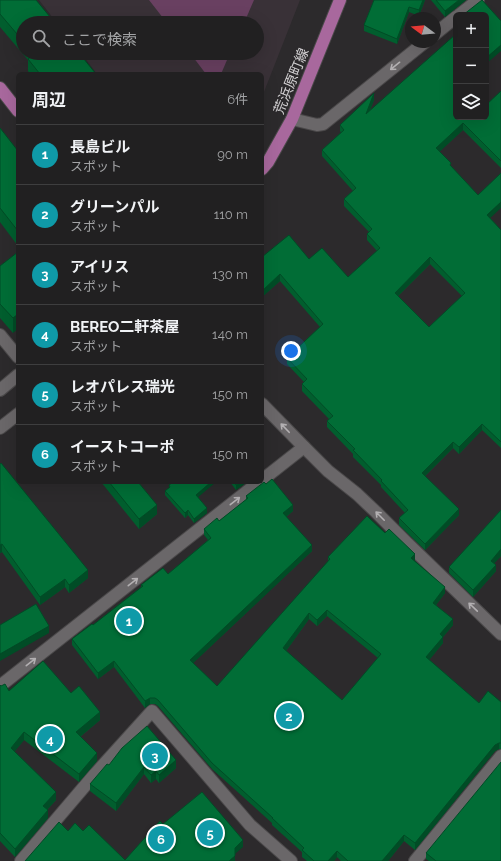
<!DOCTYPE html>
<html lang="ja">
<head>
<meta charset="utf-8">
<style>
	body { margin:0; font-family:Raleway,"Noto Sans JP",sans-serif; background:#2d2d2e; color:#f1f3f6 }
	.controls { position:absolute; right:12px; top:12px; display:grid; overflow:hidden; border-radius:6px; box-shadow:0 4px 16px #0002 }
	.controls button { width:36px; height:36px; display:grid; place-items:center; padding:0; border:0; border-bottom:1px solid #3e3e3f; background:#212021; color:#f1f3f6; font:20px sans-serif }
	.compass { position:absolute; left:405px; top:12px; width:36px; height:36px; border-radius:50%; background:#212021; box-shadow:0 4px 16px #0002; rotate:286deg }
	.you { position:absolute; left:291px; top:351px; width:14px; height:14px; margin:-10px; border:3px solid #fff; border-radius:50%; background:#1a73e8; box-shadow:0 0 0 6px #1a73e833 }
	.badge { display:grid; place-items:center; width:26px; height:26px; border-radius:50%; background:#42d77c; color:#fff; font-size:13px; font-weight:700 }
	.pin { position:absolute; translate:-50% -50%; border:2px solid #fff; box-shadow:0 1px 4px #0006 }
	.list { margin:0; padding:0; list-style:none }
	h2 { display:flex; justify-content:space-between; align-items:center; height:52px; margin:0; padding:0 16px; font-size:17px }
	h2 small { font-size:13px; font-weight:400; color:#a2a3a5 }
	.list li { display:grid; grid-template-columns:26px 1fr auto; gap:12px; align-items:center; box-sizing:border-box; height:60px; padding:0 16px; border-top:1px solid #3e3e3f }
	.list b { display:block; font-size:15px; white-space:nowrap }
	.list p { margin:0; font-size:13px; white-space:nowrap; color:#a2a3a5 }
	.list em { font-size:13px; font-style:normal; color:#a2a3a5 }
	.icon { flex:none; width:22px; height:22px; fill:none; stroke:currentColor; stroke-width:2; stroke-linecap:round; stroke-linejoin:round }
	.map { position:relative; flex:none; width:501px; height:861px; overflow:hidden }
	.search { position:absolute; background:#212021; box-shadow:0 4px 16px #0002; left:16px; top:16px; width:248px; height:44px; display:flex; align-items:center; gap:10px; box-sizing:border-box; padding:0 14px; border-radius:22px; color:#a2a3a5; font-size:15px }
	.panel { position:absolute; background:#212021; box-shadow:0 4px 16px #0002; left:16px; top:72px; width:248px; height:412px; border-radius:6px }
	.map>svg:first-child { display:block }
	.built { fill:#393137 }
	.pitch { fill:#694061 }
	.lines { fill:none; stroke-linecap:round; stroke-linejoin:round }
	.minor-casing { stroke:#4a4849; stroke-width:14 }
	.major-casing { stroke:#4a4849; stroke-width:14 }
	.minor { stroke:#6a6769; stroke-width:12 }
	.major { stroke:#a8689d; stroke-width:12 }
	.wall { fill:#015e2e; fill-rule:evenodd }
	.shaded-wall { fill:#014c26 }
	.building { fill:#016d36; stroke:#014c26; fill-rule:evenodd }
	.oneway { stroke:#b3b0b2 }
	.labels { text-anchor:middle; stroke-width:3; stroke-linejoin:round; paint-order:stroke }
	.street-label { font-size:14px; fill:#d2d0d2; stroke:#2c2a2c }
</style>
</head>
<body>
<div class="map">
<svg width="501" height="861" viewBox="0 0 501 861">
	<rect width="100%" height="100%" fill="#2c2a2c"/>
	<!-- built -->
	<path class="built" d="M39,0H300L262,97V74H97L81,53H257V23H57Z"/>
	<!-- pitch -->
	<g class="pitch">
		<path d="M149,0H254L244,23H167Z"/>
		<path d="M190,53H230L221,74H206Z"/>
	</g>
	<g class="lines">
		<defs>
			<g id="minor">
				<path d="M459,15L478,0"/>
				<path d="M435,34L456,17"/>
				<path d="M292,119L317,125L323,124L425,42"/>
				<path d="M0,335L18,357"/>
				<path d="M0,390L18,375"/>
				<path d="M262,404L304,447L328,471L357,494L376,512L407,543L501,634"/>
				<path d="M0,428L18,414"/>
				<path d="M262,480L304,447"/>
				<path d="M0,686L259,482"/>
				<path d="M21,861L95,774L152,711L250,825L291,861"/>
				<path d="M415,861L501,756"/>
			</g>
			<g id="major">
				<path d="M0,88L18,111"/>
				<path d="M262,169L268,162L292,119L340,0"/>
			</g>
		</defs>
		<!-- minor casing -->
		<use href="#minor" class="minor-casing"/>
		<!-- major casing -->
		<use href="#major" class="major-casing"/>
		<!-- minor -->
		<use href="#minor" class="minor"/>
		<!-- major -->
		<use href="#major" class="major"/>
	</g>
	<!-- wall -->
	<g class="wall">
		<path d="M0,0L23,23V53H79L96,74H30L28,71V60L0,27Z"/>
		<path d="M374,0H425L419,16L409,12L397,44L364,31V25Z"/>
		<path d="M431,0H466L445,17Z"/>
		<path d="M456,20V31L454,28V22Z"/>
		<path d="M501,91V168L463,130L439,152L490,218L501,230V448L482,430L459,454L453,448L425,476L459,515L425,550L399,525V518L405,513L381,487V485L353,457V454L327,427V421L329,419L302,391V384L304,382L287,364V358L320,327L280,281L262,297V257L309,259L348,277L377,251L367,240V234L369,232L344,206V199L353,191L322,156V150L341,133L340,131V125L374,100L370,110L456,117H486ZM430,264L462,296L429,327L398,296Z"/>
		<path d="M0,128L18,151V246L0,222Z"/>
		<path d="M18,252L13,333L0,318V266Z"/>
		<path d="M0,464L88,578L69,593L65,587L40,605L2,552L0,553Z"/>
		<path d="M101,482H138L157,514L139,529Z"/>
		<path d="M230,482H247L236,490Z"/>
		<path d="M266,484L293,511L286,517L312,551L193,663L217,686L328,562V557L414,561L445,593L436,605L453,625L443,637V643L429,660L479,703L501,702V749H499L495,751L415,850L404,841L388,861H341L337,857L334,861H307L302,857V852L272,825V823L212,769L158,706L155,704H150L145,708L114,667L98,679L72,645V639L93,625L141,587V585L168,574L208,540L204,535V529L219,521L246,500V496ZM327,616L378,658L342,700L286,651L309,619L317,626Z"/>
		<path d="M169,485L198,497L207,513L194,523L188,515L185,518L165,495V491L169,488Z"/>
		<path d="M501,510V556L494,563L496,571L473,597L449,573V567Z"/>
		<path d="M0,685L9,691L71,693L100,720L80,737L97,761L79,782L24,740L14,752L56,800L47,810L48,818L15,857L0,841Z"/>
		<path d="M109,765L176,768L159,783L156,779L151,783L144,774L116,811L90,791V784Z"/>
		<path d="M426,853L501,861H429L426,859Z"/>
	</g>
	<!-- shaded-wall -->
	<g class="shaded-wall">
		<path d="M423,0H425L419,16V10Z"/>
		<path d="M459,0H466L445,17V11Z"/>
		<path d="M409,7V12L397,44V39Z"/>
		<path d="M501,45V51L486,64V58Z"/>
		<path d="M374,93V100L366,120V114Z"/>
		<path d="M463,123V130L436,155V148Z"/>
		<path d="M501,202V208L487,221V215Z"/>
		<path d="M430,257V264L395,299V293Z"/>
		<path d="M280,274V281L262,297V291Z"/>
		<path d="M18,314V329L13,333V318Z"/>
		<path d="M482,424V430L459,454V447Z"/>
		<path d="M453,442V448L422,479V473Z"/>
		<path d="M211,482H216L196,499V495Z"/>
		<path d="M241,482H247L236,490V485Z"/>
		<path d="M157,505V514L139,529V519Z"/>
		<path d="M293,505V511L283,519V513Z"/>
		<path d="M207,508V513L194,523V519Z"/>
		<path d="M459,509V515L425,550V544Z"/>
		<path d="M188,510V515L185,518V513Z"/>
		<path d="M2,544V552L0,553V545Z"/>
		<path d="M312,545V551L190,666V660Z"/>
		<path d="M501,549V556L491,567V561Z"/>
		<path d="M415,554V561L411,558Z"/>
		<path d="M496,565V571L473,597V590Z"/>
		<path d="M88,570V578L69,593V585Z"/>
		<path d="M65,579V587L40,605V597Z"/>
		<path d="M445,587V593L433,609V603Z"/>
		<path d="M327,610V616L317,626V620Z"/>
		<path d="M309,613V619L283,655V648Z"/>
		<path d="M453,619V625L443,637V643L426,664V657L440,634Z"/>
		<path d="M49,626V633L0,661V654Z"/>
		<path d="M114,661V667L98,679V673Z"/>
		<path d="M150,698V704L145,708V701Z"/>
		<path d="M100,712V720L76,740V732Z"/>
		<path d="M24,732V740L11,756V748Z"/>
		<path d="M499,743V749L495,751L415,850V843L495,745Z"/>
		<path d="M97,753V761L79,782V774Z"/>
		<path d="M176,760V768L159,783V775Z"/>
		<path d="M144,767V774L116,811V803Z"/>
		<path d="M156,771V779L151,783V775Z"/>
		<path d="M56,792V800L43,814V806Z"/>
		<path d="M48,810V818L15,857V849Z"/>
		<path d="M404,835V841L388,861H382Z"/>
		<path d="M243,840V847L235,854V848Z"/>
		<path d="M337,851V857L334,861H328Z"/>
		<path d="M235,856V861H229Z"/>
	</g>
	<!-- building -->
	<g class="building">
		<path d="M0,0H36L55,23H23V41L0,14Z"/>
		<path d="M374,0H423L419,10L409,7L397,39L364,25Z"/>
		<path d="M436,0H459L445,11Z"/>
		<path d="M482,0L501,21V45L486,58V15H463Z"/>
		<path d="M456,34V117H486V105L501,91V161L463,123L436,148L451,163L450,165L478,195L501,173V202L487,215L501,230V442L482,424L459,447L453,442L422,473L459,509L425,544L399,518L408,510L381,481L382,480L353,450L355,449L327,421L333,416L302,384L307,379L287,358L323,324L280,274L262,291V257L289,235L309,259L322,248L348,277L380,248L367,234L372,229L344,199L356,188L322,150L344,130L340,125L374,93L366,114ZM430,257L465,293L429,327L395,293Z"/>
		<path d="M33,53H79L96,74H40L28,59L34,54Z"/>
		<path d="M0,128L18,151V231L0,208Z"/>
		<path d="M18,252V314L13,318L0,304V266Z"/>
		<path d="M1,463L88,570L69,585L65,579L40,597L2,544L0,545V464Z"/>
		<path d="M272,479L293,505L283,513L312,545L190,660L217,686L330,559L328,557L367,516L385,533L389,529L415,554L411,558L445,587L433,603L453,619L440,634L443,637L426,657L479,703L488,691L501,702V743H499L495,745L415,843L404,835L382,861H348L337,851L328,861H314L302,850L304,848L272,818H273L212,763L158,700L155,698H150L145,701L114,661L98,673L72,639L92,624L93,625L143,586L141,585L163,568L168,574L211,538L204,529L217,518L219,521L248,498L246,496L264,482L266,484ZM327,610L381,654L342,700L283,648L309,613L317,620Z"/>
		<path d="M109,482H138L157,505L139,519Z"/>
		<path d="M173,482H211L196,495L207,508L194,519L188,510L185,513L165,491L170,487L169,485Z"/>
		<path d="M234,482H241L236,485Z"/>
		<path d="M501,510V549L491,561L496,565L473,590L449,567Z"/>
		<path d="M36,604L49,626L0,654V625Z"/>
		<path d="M43,661L71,693L79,686L100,712L76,732L97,753L79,774L24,732L11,748L56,792L43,806L48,810L15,849L0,833V685L1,686L5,684L9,691Z"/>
		<path d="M147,726L176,760L159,775L156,771L151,775L144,767L116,803L90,784L107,764L109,765L122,748Z"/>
		<path d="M501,762V861H436L426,853Z"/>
		<path d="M202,792L243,840L235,848V856L229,861H25L59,822L68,831L75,823L83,831L89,825L125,860L160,821L163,824Z"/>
	</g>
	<!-- one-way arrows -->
	<defs><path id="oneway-shaft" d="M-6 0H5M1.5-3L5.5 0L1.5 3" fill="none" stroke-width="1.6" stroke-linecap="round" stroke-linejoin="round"/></defs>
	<g class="oneway">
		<use href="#oneway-shaft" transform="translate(395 66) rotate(141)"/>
		<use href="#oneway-shaft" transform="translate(285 428) rotate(-134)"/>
		<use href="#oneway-shaft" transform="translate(235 501) rotate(-38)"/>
		<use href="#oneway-shaft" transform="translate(380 516) rotate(-135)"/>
		<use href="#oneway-shaft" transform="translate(133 582) rotate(-38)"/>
		<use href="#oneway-shaft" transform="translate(473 607) rotate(-136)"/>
		<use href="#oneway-shaft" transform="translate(31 662) rotate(-38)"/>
	</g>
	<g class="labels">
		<!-- street labels -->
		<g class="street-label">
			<text transform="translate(291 81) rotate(-68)" y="5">荒浜原町線</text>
		</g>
	</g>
</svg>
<div class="controls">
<button>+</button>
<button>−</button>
<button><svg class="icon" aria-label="layers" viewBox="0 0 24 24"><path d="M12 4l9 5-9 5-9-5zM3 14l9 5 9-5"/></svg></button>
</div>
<svg class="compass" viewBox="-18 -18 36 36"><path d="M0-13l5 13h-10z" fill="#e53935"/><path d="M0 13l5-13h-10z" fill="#a2a3a5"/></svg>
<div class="you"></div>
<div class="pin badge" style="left:129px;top:621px;background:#0f9aa8">1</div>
<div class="pin badge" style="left:289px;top:716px;background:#0f9aa8">2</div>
<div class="pin badge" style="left:155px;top:756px;background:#0f9aa8">3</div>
<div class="pin badge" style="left:50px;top:739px;background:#0f9aa8">4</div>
<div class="pin badge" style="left:210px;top:833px;background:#0f9aa8">5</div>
<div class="pin badge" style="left:161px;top:839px;background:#0f9aa8">6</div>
<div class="search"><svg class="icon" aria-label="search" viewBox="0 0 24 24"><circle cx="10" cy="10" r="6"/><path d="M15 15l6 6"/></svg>ここで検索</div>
<section class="panel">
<h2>周辺<small>6件</small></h2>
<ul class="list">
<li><span class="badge" style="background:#0f9aa8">1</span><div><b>長島ビル</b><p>スポット</p></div><em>90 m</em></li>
<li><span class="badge" style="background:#0f9aa8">2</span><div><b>グリーンパル</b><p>スポット</p></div><em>110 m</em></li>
<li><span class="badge" style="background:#0f9aa8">3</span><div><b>アイリス</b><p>スポット</p></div><em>130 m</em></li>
<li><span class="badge" style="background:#0f9aa8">4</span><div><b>BEREO二軒茶屋</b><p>スポット</p></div><em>140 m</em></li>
<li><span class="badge" style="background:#0f9aa8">5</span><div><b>レオパレス瑞光</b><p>スポット</p></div><em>150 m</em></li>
<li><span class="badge" style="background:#0f9aa8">6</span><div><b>イーストコーポ</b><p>スポット</p></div><em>150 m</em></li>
</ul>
</section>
</div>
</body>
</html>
